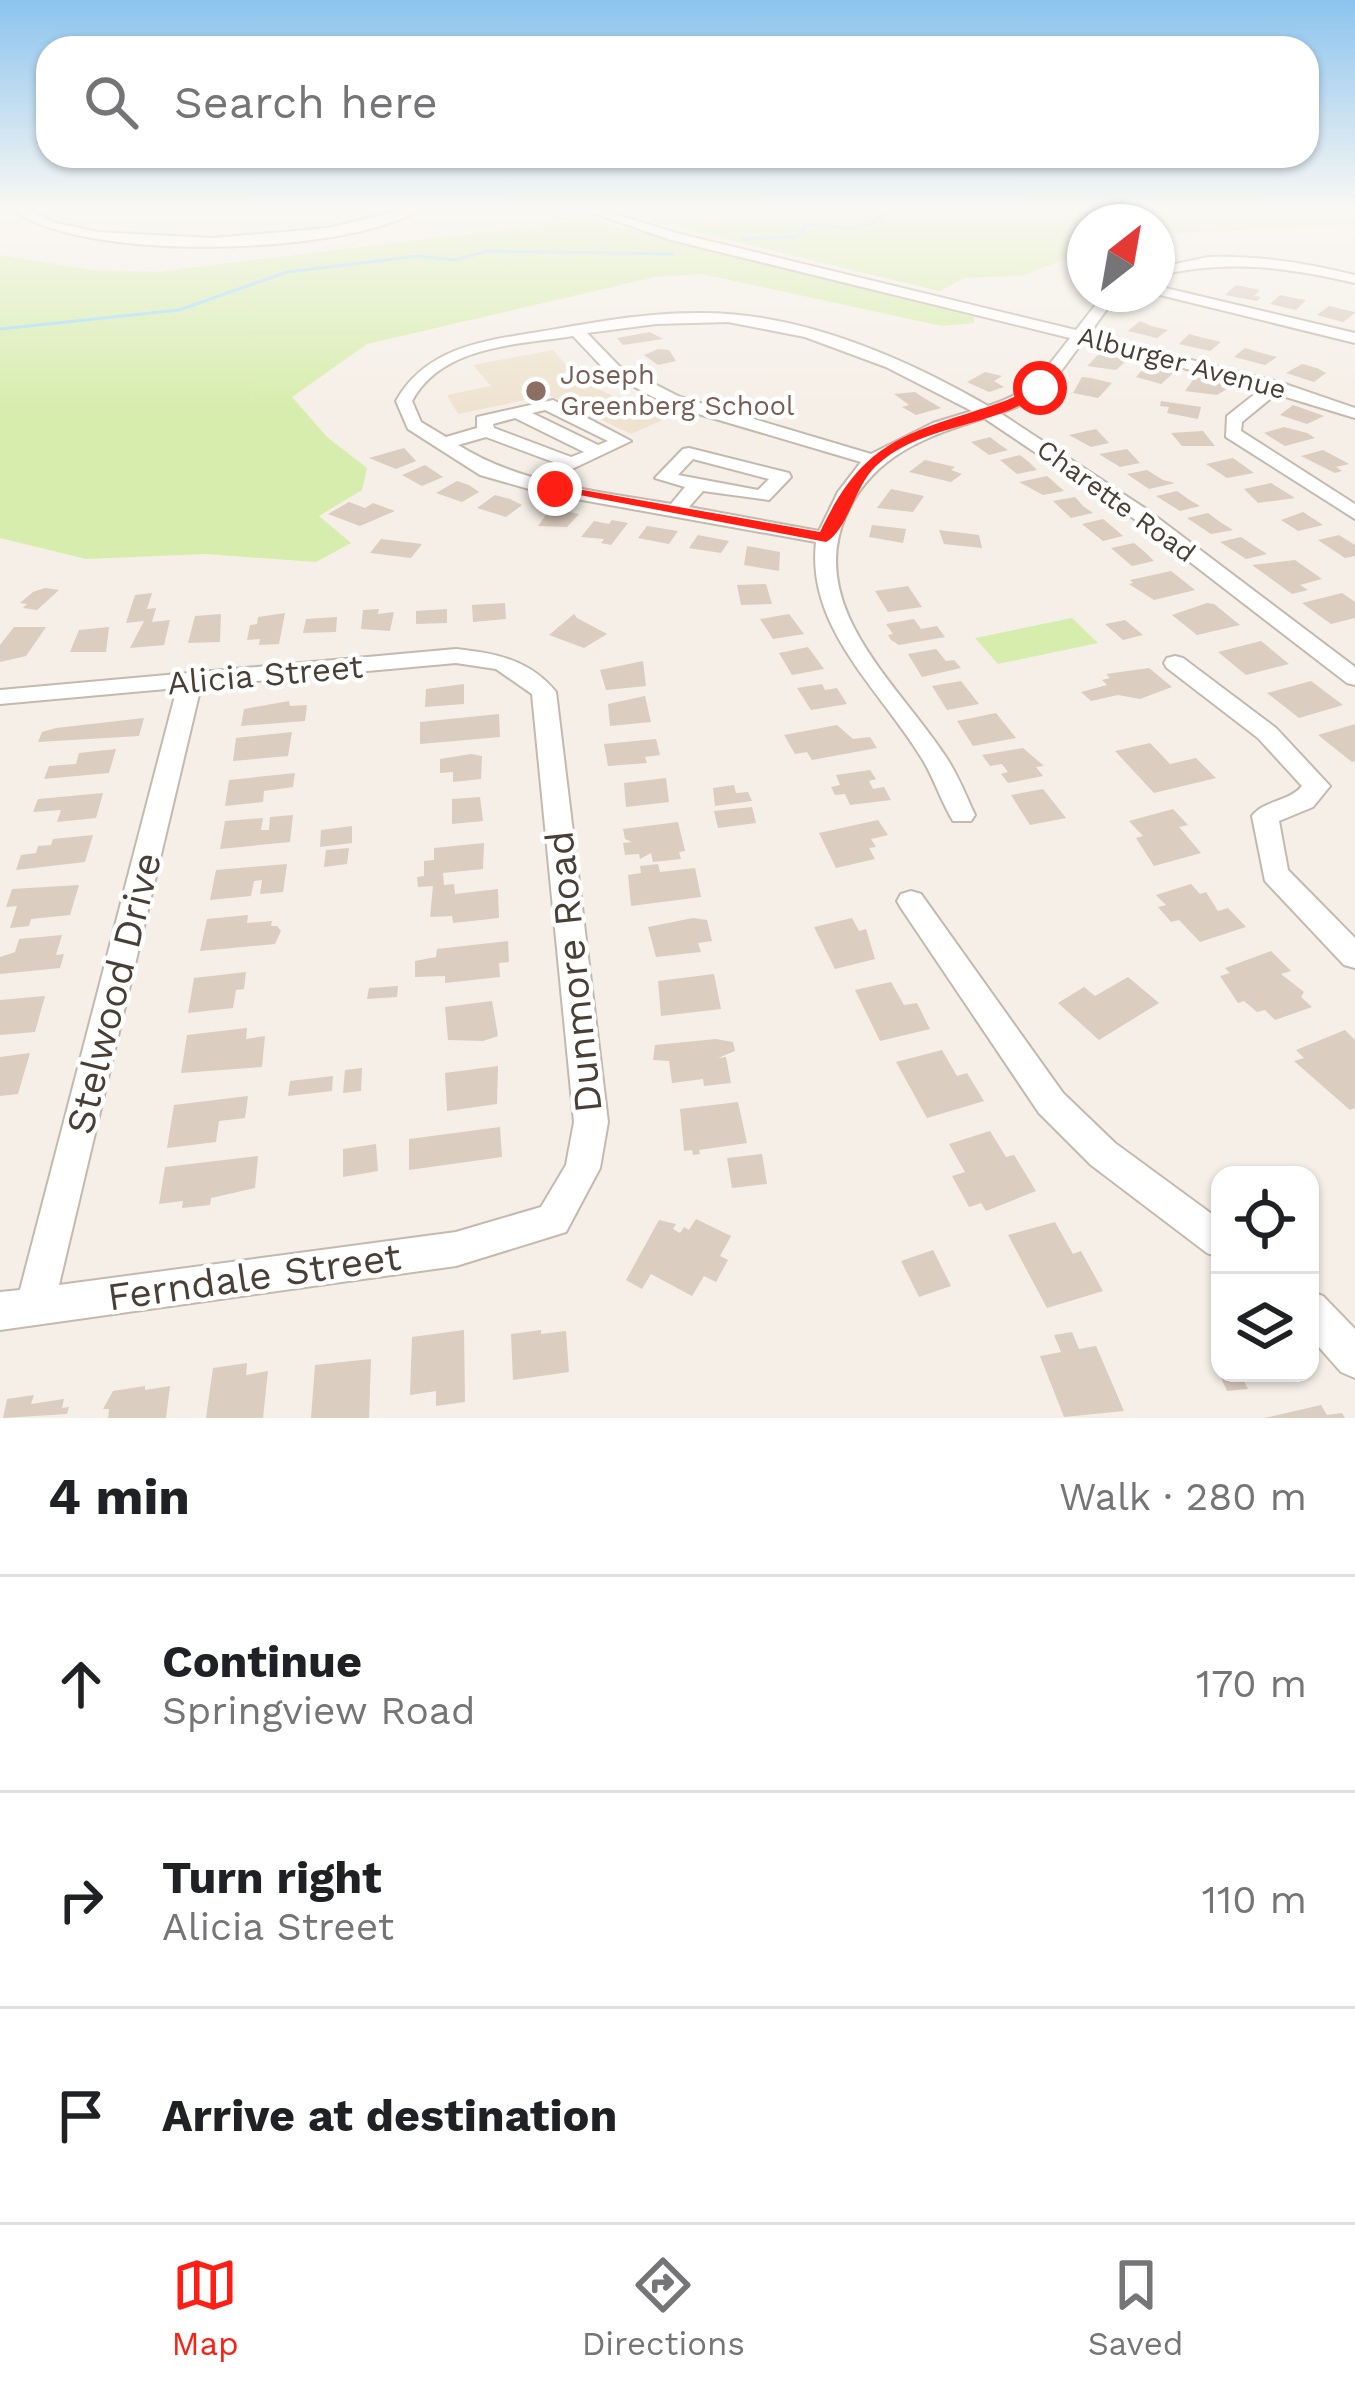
<!DOCTYPE html>
<html lang="en">
<head>
<meta charset="utf-8">
<style>
	body { margin:0; font-family:"Work Sans",sans-serif; background:#f6f6f6; color:#202124 }
	.controls { position:absolute; right:36px; bottom:36px; display:grid; overflow:hidden; border-radius:24px; box-shadow:0 3px 9px #0004 }
	.controls button { width:108px; height:108px; display:grid; place-items:center; padding:0; border:0; border-bottom:3px solid #e0e0e0; background:#fff; color:#202124; font:60px sans-serif }
	.compass { position:absolute; left:1067px; top:204px; width:108px; height:108px; border-radius:50%; background:#fff; box-shadow:0 3px 9px #0004; rotate:31deg }
	.stop { position:absolute; width:36px; height:36px; margin:-27px; border:9px solid #ff1e14; border-radius:50%; background:#fff }
	.stop.end { background:#ff1e14; border-color:#fff; box-shadow:0 3px 12px #0008 }
	.list { margin:0; padding:0; list-style:none }
	h2 { display:flex; justify-content:space-between; align-items:center; height:156px; margin:0; padding:0 48px; font-size:51px }
	h2 small { font-size:39px; font-weight:400; color:#757577 }
	.list li { display:grid; grid-template-columns:78px 1fr auto; gap:36px; align-items:center; box-sizing:border-box; height:216px; padding:0 48px; border-top:3px solid #e0e0e0 }
	.list b { display:block; font-size:45px; white-space:nowrap }
	.list p { margin:0; font-size:39px; white-space:nowrap; color:#757577 }
	.list em { font-size:39px; font-style:normal; color:#757577 }
	.icon { flex:none; width:66px; height:66px; fill:none; stroke:currentColor; stroke-width:2; stroke-linecap:round; stroke-linejoin:round }
	.map { position:relative; flex:none; width:1355px; height:1418px; overflow:hidden }
	.search { position:absolute; background:#fff; box-shadow:0 3px 9px #0004; left:36px; right:36px; top:36px; height:132px; display:flex; align-items:center; gap:30px; box-sizing:border-box; padding:0 42px; border-radius:36px; color:#757577; font-size:45px }
	.sheet { height:804px; background:#fff }
	nav { display:flex; justify-content:space-around; align-items:center; box-sizing:border-box; height:168px; border-top:3px solid #e0e0e0; background:#fff; font-size:33px; color:#757577 }
	nav a { display:grid; justify-items:center; gap:6px }
	nav .on { color:#ff1e14 }
	.map>svg:first-child { display:block }
	.education { fill:#efe3d0 }
	.green { fill:#d7edad }
	.lines { fill:none; stroke-linecap:round; stroke-linejoin:round }
	.stream { stroke:#9fdcf7; stroke-width:3 }
	.building { fill:#dbcdbf }
	.minor-casing { stroke:#c4b9ac; stroke-width:4 }
	.minor { fill:#fff; fill-rule:evenodd }
	.route { fill:#ff1e14 }
	.education-dot { fill:#8d6e63; stroke:#fff; stroke-width:4.5 }
	.labels { text-anchor:middle; stroke-width:9; stroke-linejoin:round; paint-order:stroke }
	.far-street-label { font-size:27px; fill:#493f35; stroke:#fff }
	.far-education-label { font-size:27px; fill:#785e54; stroke:#fff; text-anchor:start }
	.street-label { font-size:33px; fill:#493f35; stroke:#fff }
	.near-street-label { font-size:39px; fill:#493f35; stroke:#fff }
</style>
</head>
<body>
<div class="map">
<svg width="1355" height="1418" viewBox="0 0 1355 1418">
	<rect width="100%" height="100%" fill="#f5efe7"/>
	<!-- education -->
	<path class="education" d="M553,350L580,381L665,419L631,434L549,395L458,414L447,395L491,386L473,365Z"/>
	<!-- green -->
	<g class="green">
		<path d="M681,210H1355V225L1157,234V222H1085V252L1021,276L965,278L939,291L646,220Z"/>
		<path d="M589,219L974,317V323L942,326L702,274L655,277L367,344L292,397L327,437L367,468L362,490L319,516L351,543L316,562L206,554L86,559L0,538V255L92,270L157,272Z"/>
		<path d="M1072,618L1098,643L998,664L975,638Z"/>
	</g>
	<g class="lines">
		<!-- stream -->
		<g class="stream">
			<path d="M743,239L797,237L808,225L852,228L872,223L890,211L955,210"/>
			<path d="M0,329L179,310L287,272L418,256L456,260L487,251L674,254"/>
		</g>
	</g>
	<!-- building -->
	<g class="building">
		<path d="M1236,285L1260,290L1254,296L1261,297L1257,301L1225,295Z"/>
		<path d="M1280,295L1294,298L1306,300L1296,310L1270,304Z"/>
		<path d="M1329,306L1355,312V313L1343,322L1317,315Z"/>
		<path d="M1140,321L1151,326L1168,330L1157,338L1128,331Z"/>
		<path d="M650,332L663,339L623,345L617,338Z"/>
		<path d="M1189,334L1204,338L1221,342L1210,351L1179,344Z"/>
		<path d="M1245,348L1262,353L1277,357L1265,365L1234,357Z"/>
		<path d="M658,349L669,350L676,361L658,365L644,355Z"/>
		<path d="M1100,353L1114,357L1127,360L1116,370L1087,366Z"/>
		<path d="M1302,364L1317,368L1326,373L1314,382L1286,373Z"/>
		<path d="M1147,365L1160,368L1175,372L1161,384L1136,377Z"/>
		<path d="M985,372L1002,376L994,381L1004,387L989,392L967,382Z"/>
		<path d="M1082,377L1091,378L1112,383L1098,398L1073,393Z"/>
		<path d="M1195,377L1223,384L1221,387L1227,389L1217,395L1185,391Z"/>
		<path d="M915,392L924,398L941,408L916,415L902,407L909,405L894,394Z"/>
		<path d="M1161,401L1201,407L1198,419L1167,413L1169,407L1160,406Z"/>
		<path d="M1293,405L1310,411L1324,416L1307,424L1280,415Z"/>
		<path d="M1284,427L1307,433L1315,438L1285,446L1264,433Z"/>
		<path d="M1096,429L1109,443L1091,447L1069,435Z"/>
		<path d="M1203,431L1215,446H1182L1171,433Z"/>
		<path d="M990,437L999,444L1008,450L989,455L971,442Z"/>
		<path d="M404,448L416,461L396,469L369,458Z"/>
		<path d="M1127,449L1140,463L1120,467L1099,454Z"/>
		<path d="M1323,450L1338,458L1349,464L1336,467L1342,471L1335,473L1301,456Z"/>
		<path d="M1020,455L1030,463L1037,470L1017,474L1000,460Z"/>
		<path d="M1233,458L1254,473L1227,478L1206,464Z"/>
		<path d="M925,460L955,467L951,470L962,474L951,482L909,472Z"/>
		<path d="M425,465L443,477L422,486L402,475Z"/>
		<path d="M1147,470L1163,480L1175,483L1149,489L1127,474Z"/>
		<path d="M1047,476L1064,491L1043,495L1019,482Z"/>
		<path d="M457,481L469,485L479,492L462,502L436,493Z"/>
		<path d="M1271,483L1295,498L1258,503L1244,489Z"/>
		<path d="M891,489L924,496L913,512L877,508Z"/>
		<path d="M1177,491L1188,499L1200,506L1180,511L1156,496Z"/>
		<path d="M495,495L510,499L522,505L506,517L477,508Z"/>
		<path d="M1075,497L1083,506L1093,513L1071,518L1053,501Z"/>
		<path d="M349,502L365,508L373,503L395,511L360,526L328,514Z"/>
		<path d="M551,508L579,514L567,527L538,526Z"/>
		<path d="M1303,512L1323,525L1298,531L1281,520Z"/>
		<path d="M1208,513L1220,522L1233,530L1211,534L1187,518Z"/>
		<path d="M1103,519L1115,529L1123,536L1103,541L1082,524Z"/>
		<path d="M612,520L628,523L611,545L601,543L604,539L581,537L594,521L609,524Z"/>
		<path d="M872,525L906,529L903,543L869,537Z"/>
		<path d="M647,526L678,531L669,544L638,538Z"/>
		<path d="M939,530L979,535L982,548L944,544Z"/>
		<path d="M698,535L729,541L721,553L689,548Z"/>
		<path d="M1339,535L1355,545V556L1345,558L1318,540Z"/>
		<path d="M1241,537L1253,545L1267,554L1246,559L1220,542Z"/>
		<path d="M381,539L422,544L411,558L370,553Z"/>
		<path d="M1134,543L1146,553L1154,561L1132,566L1111,548Z"/>
		<path d="M747,546L780,552L779,571L744,565Z"/>
		<path d="M1295,560L1322,579L1300,585L1308,590L1292,594L1252,565Z"/>
		<path d="M1171,571L1195,590L1154,600L1129,584L1133,583L1130,580Z"/>
		<path d="M766,584L772,604L741,605L737,585Z"/>
		<path d="M908,586L922,607L888,612L875,591Z"/>
		<path d="M45,588L59,590L37,610L23,608L27,604L20,603L33,592Z"/>
		<path d="M152,593L147,609L156,608L152,622L170,620L164,645L130,648L144,621L126,623L135,595Z"/>
		<path d="M1342,593L1355,602V618L1331,624L1302,603Z"/>
		<path d="M505,603L506,619L473,622L472,605Z"/>
		<path d="M1207,603L1214,604L1240,625L1197,635L1172,615Z"/>
		<path d="M379,609L378,614L394,612L390,631L361,629L363,610Z"/>
		<path d="M447,609V623L416,624V611Z"/>
		<path d="M285,613L279,644L259,645L260,639L247,640L250,625L257,624L258,617Z"/>
		<path d="M221,614L220,642L188,643L195,616Z"/>
		<path d="M574,614L577,618L607,634L584,648L549,635Z"/>
		<path d="M789,614L804,634L773,639L760,619Z"/>
		<path d="M337,617L336,632L303,633L306,619Z"/>
		<path d="M914,619L921,629L937,626L945,637L899,645L891,640L888,635L893,634L886,624Z"/>
		<path d="M1125,620L1143,635L1123,640L1105,624Z"/>
		<path d="M14,627H46L26,656L0,662V645Z"/>
		<path d="M109,627L106,652H70L79,630Z"/>
		<path d="M1261,641L1289,664L1246,675L1218,652Z"/>
		<path d="M808,647L824,669L792,675L779,653Z"/>
		<path d="M936,649L946,661L954,660L961,668L922,677L908,654Z"/>
		<path d="M643,661L646,686L606,690L600,670Z"/>
		<path d="M1149,668L1172,687L1140,699L1118,695L1091,701L1081,692L1107,685L1102,680L1110,678L1106,674Z"/>
		<path d="M961,681L979,704L947,710L932,686Z"/>
		<path d="M1311,681L1343,705L1299,718L1267,693Z"/>
		<path d="M464,684V704L425,707L426,689Z"/>
		<path d="M822,684L825,690L837,688L847,704L811,710L797,688Z"/>
		<path d="M645,696L651,722L610,726L608,704Z"/>
		<path d="M289,701L290,706L307,705L305,721L241,726L244,709Z"/>
		<path d="M996,713L1016,738L973,746L957,721Z"/>
		<path d="M499,714L500,737L420,744V722Z"/>
		<path d="M144,718L139,736L38,742L42,732L56,728Z"/>
		<path d="M1355,724V761L1352,762L1318,735Z"/>
		<path d="M837,725L853,739L870,737L877,748L812,760L807,752L795,754L784,735Z"/>
		<path d="M292,732L288,756L233,761L236,738Z"/>
		<path d="M656,739L660,755L645,757L647,763L608,766L604,744Z"/>
		<path d="M1150,743L1170,764L1196,758L1216,778L1154,793L1115,751Z"/>
		<path d="M1023,748L1044,766L1036,767L1043,776L1008,783L1001,774L1008,772L1002,764L990,766L982,755Z"/>
		<path d="M116,749L109,773L44,779L49,766L76,764L79,753Z"/>
		<path d="M471,754L482,756L481,779L453,782V772L440,773V759Z"/>
		<path d="M870,770L876,779L869,781L873,789L884,787L891,800L850,805L845,794L835,795L831,787L840,785L836,775Z"/>
		<path d="M295,773L293,787L264,791L263,802L225,806L229,780Z"/>
		<path d="M666,778L669,802L626,807L624,783Z"/>
		<path d="M734,785L736,793L748,792L752,801L715,806L713,788Z"/>
		<path d="M1043,789L1066,818L1030,825L1011,795Z"/>
		<path d="M103,793L96,818L57,822L61,810L33,812L38,799Z"/>
		<path d="M480,797L483,821L452,824V799Z"/>
		<path d="M752,807L756,823L718,828L714,811Z"/>
		<path d="M1173,809L1188,825L1179,827L1201,853L1154,866L1136,838L1143,836L1129,821Z"/>
		<path d="M293,815L290,842L220,849L225,821L263,818L261,830H269L270,817Z"/>
		<path d="M878,820L888,835L871,839L876,847L869,848L875,859L836,868L819,833Z"/>
		<path d="M678,822L685,851L679,852L681,859L653,862L651,853L640,859L639,854L625,855L623,843L632,842L625,839L623,829Z"/>
		<path d="M352,826V843L320,847L321,830Z"/>
		<path d="M93,835L85,862L16,870L21,855L36,853L38,846L51,845L53,839Z"/>
		<path d="M484,843L483,869L443,873L444,885L454,884L455,894L498,889L499,918L453,923L452,916L430,917L433,886L418,887L417,877L424,876V861L434,860V848Z"/>
		<path d="M349,848L347,864L324,867L326,850Z"/>
		<path d="M287,864L283,892L260,894L262,880L254,881L251,896L210,900L216,870Z"/>
		<path d="M658,864L660,872L695,868L701,897L631,906L628,875L641,873L640,866Z"/>
		<path d="M1191,884L1200,894L1206,892L1218,911L1228,908L1246,927L1200,942L1179,920L1171,922L1158,907L1166,905L1156,895Z"/>
		<path d="M79,885L70,915L31,919L29,926L10,928L17,906L6,907L12,889Z"/>
		<path d="M248,915L247,923L272,921L271,926H277L281,931L275,944L200,951L207,919Z"/>
		<path d="M693,918L707,920L712,941L698,943L701,952L656,957L648,927Z"/>
		<path d="M852,918L859,931L866,929L875,959L835,969L814,927Z"/>
		<path d="M62,935L56,955L64,954L60,968L0,974V957L15,952L19,939Z"/>
		<path d="M508,941L509,962L499,963L500,977L445,983V976L415,977V961L436,957L437,949Z"/>
		<path d="M1271,951L1291,971L1281,974L1304,992L1301,997L1312,1007L1275,1020L1265,1010L1257,1012L1244,1001L1238,1003L1220,976L1230,973L1225,968Z"/>
		<path d="M246,972L244,989L236,990L233,1008L188,1013L194,978Z"/>
		<path d="M714,974L721,1009L661,1016L658,981Z"/>
		<path d="M1128,977L1159,1003L1099,1040L1058,1003L1084,987L1095,996Z"/>
		<path d="M891,982L904,1005L917,1003L930,1029L880,1041L855,990Z"/>
		<path d="M398,986L397,997L367,999L369,988Z"/>
		<path d="M45,996L35,1032L0,1035V1000Z"/>
		<path d="M492,1001L498,1036L483,1041L448,1040L445,1007Z"/>
		<path d="M247,1028L246,1039L265,1036L262,1067L181,1073L187,1035Z"/>
		<path d="M1345,1030L1355,1040V1108L1350,1110L1294,1061L1304,1058L1296,1050Z"/>
		<path d="M716,1039L733,1042L735,1051L718,1058L726,1057L731,1083L704,1086L703,1079L672,1083L669,1061L653,1060L655,1045Z"/>
		<path d="M942,1050L957,1076L967,1073L984,1101L927,1118L896,1062Z"/>
		<path d="M30,1053L18,1094L0,1096V1057Z"/>
		<path d="M498,1066L497,1104L447,1111L445,1073Z"/>
		<path d="M362,1068L361,1091L343,1093L345,1070Z"/>
		<path d="M333,1076L332,1091L288,1096L290,1081Z"/>
		<path d="M248,1096L245,1118L219,1121L216,1142L167,1148L174,1105Z"/>
		<path d="M738,1102L747,1143L699,1150L700,1154L693,1155L692,1150L684,1151L680,1109Z"/>
		<path d="M500,1127L502,1157L409,1170V1139Z"/>
		<path d="M990,1131L1006,1157L1014,1155L1036,1191L986,1211L981,1203L969,1207L952,1176L965,1172L949,1144Z"/>
		<path d="M376,1144L378,1171L343,1177V1149Z"/>
		<path d="M762,1154L767,1184L732,1188L727,1158Z"/>
		<path d="M258,1156L255,1188L211,1198L210,1205L182,1208L183,1201L159,1204L165,1167Z"/>
		<path d="M696,1219L731,1236L720,1256L728,1260L716,1282L704,1276L692,1296L651,1274L642,1289L626,1280L659,1220L676,1224L673,1229L680,1233L684,1227L689,1230Z"/>
		<path d="M1055,1222L1073,1254L1081,1251L1103,1291L1047,1308L1008,1235Z"/>
		<path d="M933,1250L951,1286L919,1297L901,1261Z"/>
		<path d="M464,1330L465,1402L436,1406V1391L410,1395L412,1337Z"/>
		<path d="M541,1330V1334L566,1331L569,1372L513,1380L511,1334Z"/>
		<path d="M1072,1332L1079,1349L1096,1346L1124,1411L1064,1417L1040,1356L1061,1352L1054,1335Z"/>
		<path d="M1220,1354V1373H1240L1248,1389L1227,1391L1211,1355Z"/>
		<path d="M371,1359L369,1418H311L315,1365Z"/>
		<path d="M247,1363L246,1375L268,1371L263,1418H206L213,1368Z"/>
		<path d="M145,1386V1390L170,1386L166,1418H108L109,1409H103L113,1391Z"/>
		<path d="M34,1395L31,1404L64,1399L62,1408L69,1407L67,1414L3,1418L7,1399Z"/>
		<path d="M1321,1405L1327,1415L1342,1413L1345,1418H1264Z"/>
	</g>
	<g class="lines">
		<defs>
			<g id="minor">
				<path d="M13,210H29L56,223L98,232L213,238L329,228L401,210H419C345,255 83,263 13,210Z"/>
				<path d="M584,210H602L680,234L1076,330L1104,294H1118L1089,334L1282,383L1355,408V418L1276,394L1242,422L1241,431L1355,504V519L1226,437L1227,416L1261,389L1083,341C1056,378 1045,399 1000,413L1146,509L1355,667V685L1347,683L1133,518L984,418C925,437 873,455 846,515C805,608 900,686 946,757C958,775 966,796 975,815L971,821H953C942,803 935,781 924,762C883,692 806,630 816,542L543,493L480,475L408,429L396,401C426,348 482,341 538,332C592,323 647,312 702,313C801,313 903,357 988,406C1032,392 1042,374 1070,338L671,240ZM728,322L805,337L886,367L972,411L933,423L871,454L680,397L619,366L587,333L656,324ZM573,336L607,372L668,405L861,462L838,492L819,531L689,507L703,491L769,500L791,477L789,473L689,448L683,449L655,478L685,487L671,504C598,491 522,485 458,445L486,437L572,469L631,441L553,400L477,417V428L446,437L421,422L412,401C442,345 517,345 573,336ZM545,410L608,441L598,445L532,413ZM515,418L584,452L571,457L494,428L493,424ZM693,459L769,479L758,490L678,475Z"/>
				<path d="M1208,257C1258,255 1306,263 1355,275V283C1287,267 1226,259 1157,276V268Z"/>
				<path d="M1157,286L1355,333V343L1156,294Z"/>
				<path d="M456,649C496,653 530,660 556,692L608,1122L600,1168L566,1232L456,1266L0,1330V1292L20,1290L177,688L0,704V690ZM456,663L496,669L532,694L574,1122L566,1165L541,1207L456,1232L59,1285L201,686Z"/>
				<path d="M1175,656L1183,658L1276,728L1330,786L1313,807L1279,821L1288,870L1355,938V968L1344,965L1265,881L1252,816C1264,800 1289,802 1302,786L1258,738L1167,668L1164,663L1167,658Z"/>
				<path d="M911,891L921,894L1063,1093L1115,1143L1220,1220V1258L1207,1253L1091,1165L1039,1113L901,908L897,901L901,894Z"/>
				<path d="M1310,1291L1323,1296L1355,1329V1378L1341,1372L1310,1337Z"/>
			</g>
		</defs>
		<!-- minor casing -->
		<use href="#minor" class="minor-casing"/>
		<!-- minor -->
		<use href="#minor" class="minor"/>
	</g>
	<!-- sky -->
	<linearGradient id="sky" x2="0" y2="1"><stop stop-color="#8bc4ee"/><stop offset="0.51" stop-color="#faf8f4"/><stop offset="1" stop-color="#faf8f4" stop-opacity="0"/></linearGradient>
	<rect width="1355" height="408" fill="url(#sky)"/>
	<!-- route -->
	<path class="route" d="M1035,386L1046,388C1000,429 922,422 876,466C855,485 848,530 826,542L548,489L555,485L820,532C856,457 887,438 966,414C990,406 1013,400 1035,386Z"/>
	<!-- markers -->
	<circle class="education-dot" cx="536" cy="391" r="12"/>
	<g class="labels">
		<!-- far-street labels -->
		<g class="far-street-label">
			<text transform="translate(1182 363) rotate(15)" y="9">Alburger Avenue</text>
			<text transform="translate(1116 501) rotate(36)" y="9">Charette Road</text>
		</g>
		<!-- far-education labels -->
		<g class="far-education-label">
			<text x="560" y="384">Joseph<tspan x="560" dy="31">Greenberg School</tspan></text>
		</g>
		<!-- street labels -->
		<g class="street-label">
			<text transform="translate(265 674) rotate(-5)" y="12">Alicia Street</text>
		</g>
		<!-- near-street labels -->
		<g class="near-street-label">
			<text transform="translate(573 972) rotate(-96)" y="14">Dunmore Road</text>
			<text transform="translate(113 993) rotate(-76)" y="14">Stelwood Drive</text>
			<text transform="translate(254 1276) rotate(-8)" y="14">Ferndale Street</text>
		</g>
	</g>
</svg>
<div class="controls">
<button><svg class="icon" aria-label="locate" viewBox="0 0 24 24"><circle cx="12" cy="12" r="6"/><path d="M12 2v4M12 18v4M2 12h4M18 12h4"/></svg></button>
<button><svg class="icon" aria-label="layers" viewBox="0 0 24 24"><path d="M12 4l9 5-9 5-9-5zM3 14l9 5 9-5"/></svg></button>
</div>
<svg class="compass" viewBox="-18 -18 36 36"><path d="M0-13l5 13h-10z" fill="#e53935"/><path d="M0 13l5-13h-10z" fill="#757577"/></svg>
<div class="stop" style="left:1040px;top:388px"></div>
<div class="stop end" style="left:555px;top:489px"></div>
<div class="search"><svg class="icon" aria-label="search" viewBox="0 0 24 24"><circle cx="10" cy="10" r="6"/><path d="M15 15l6 6"/></svg>Search here</div>
</div>
<section class="sheet">
<h2>4 min<small>Walk · 280 m</small></h2>
<ul class="list">
<li><svg class="icon" aria-label="ahead" viewBox="0 0 24 24"><path d="M12 20V5M6 11l6-6 6 6"/></svg><div><b>Continue</b><p>Springview Road</p></div><em>170 m</em></li>
<li><svg class="icon" aria-label="right" viewBox="0 0 24 24"><path d="M7 20v-9h11M14 6l5 5-5 5"/></svg><div><b>Turn right</b><p>Alicia Street</p></div><em>110 m</em></li>
<li><svg class="icon" aria-label="arrive" viewBox="0 0 24 24"><path d="M6 21V4h12l-3 4 3 4H6"/></svg><div><b>Arrive at destination</b></div></li>
</ul>
</section>
<nav>
<a class="on"><svg class="icon" aria-label="map" viewBox="0 0 24 24"><path d="M3 6l6-2 6 2 6-2v14l-6 2-6-2-6 2zM9 4v14M15 6v14"/></svg>Map</a>
<a><svg class="icon" aria-label="directions" viewBox="0 0 24 24"><path d="M12 3l9 9-9 9-9-9zM9 14v-3h6M13 9l2 2-2 2"/></svg>Directions</a>
<a><svg class="icon" aria-label="saved" viewBox="0 0 24 24"><path d="M7 4h10v16l-5-4-5 4z"/></svg>Saved</a>
</nav>
</body>
</html>
